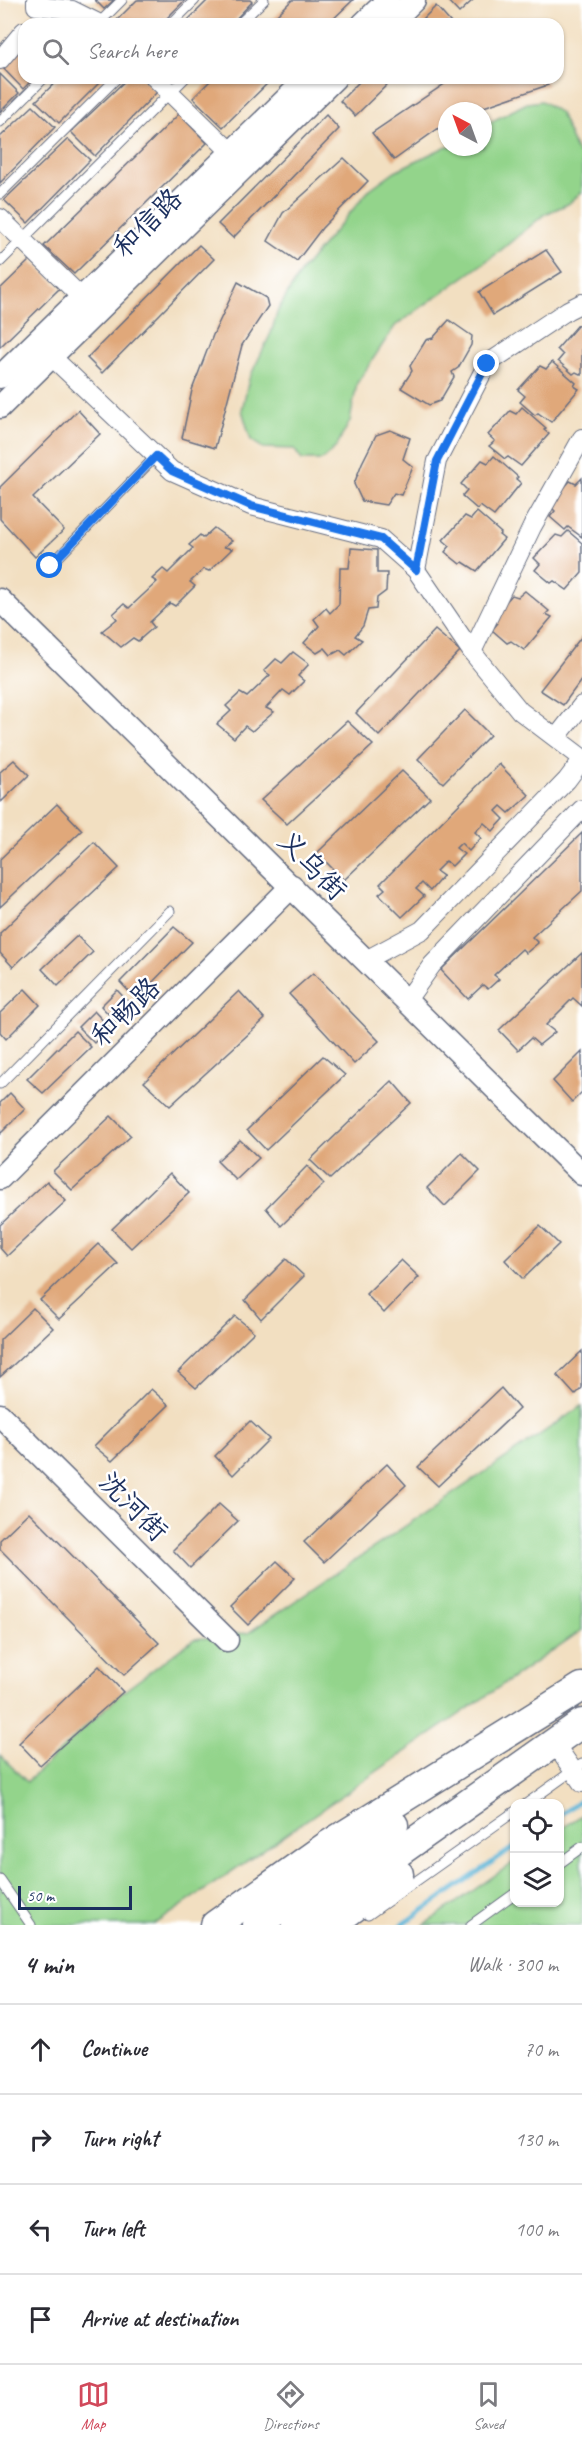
<!DOCTYPE html>
<html lang="en">
<head>
<meta charset="utf-8">
<style>
	body { margin:0; font-family:Caveat,"LXGW WenKai TC",sans-serif; background:#f7f7f7; color:#2b2b33 }
	.controls { position:absolute; right:18px; bottom:18px; display:grid; overflow:hidden; border-radius:12px; box-shadow:0 2px 4px #0004 }
	.controls button { width:54px; height:54px; display:grid; place-items:center; padding:0; border:0; border-bottom:2px solid #e1e1e2; background:#fff; color:#2b2b33; font:30px sans-serif }
	.compass { position:absolute; left:438px; top:102px; width:54px; height:54px; border-radius:50%; background:#fff; box-shadow:0 2px 4px #0004; rotate:319deg }
	.scale { position:absolute; left:18px; bottom:15px; width:114px; box-sizing:border-box; padding-left:6px; border:3px solid #1b2f5e; border-top:0; font-size:16px; line-height:21px; white-space:nowrap; color:#1b2f5e; -webkit-text-stroke:4px #fff; paint-order:stroke }
	.stop { position:absolute; width:18px; height:18px; margin:-14px; border:4px solid #1a73e8; border-radius:50%; background:#fff }
	.stop.end { background:#1a73e8; border-color:#fff; box-shadow:0 2px 6px #0008 }
	.list { margin:0; padding:0; list-style:none }
	h2 { display:flex; justify-content:space-between; align-items:center; height:78px; margin:0; padding:0 24px; font-size:26px }
	h2 small { font-size:20px; font-weight:400; color:#7c7c81 }
	.list li { display:grid; grid-template-columns:39px 1fr auto; gap:18px; align-items:center; box-sizing:border-box; height:90px; padding:0 24px; border-top:2px solid #e1e1e2 }
	.list b { display:block; font-size:22px; white-space:nowrap }
	.list em { font-size:20px; font-style:normal; color:#7c7c81 }
	.icon { flex:none; width:33px; height:33px; fill:none; stroke:currentColor; stroke-width:2; stroke-linecap:round; stroke-linejoin:round }
	.map { position:relative; flex:none; width:582px; height:1925px; overflow:hidden }
	.search { position:absolute; background:#fff; box-shadow:0 2px 4px #0004; left:18px; right:18px; top:18px; height:66px; display:flex; align-items:center; gap:15px; box-sizing:border-box; padding:0 21px; border-radius:18px; color:#7c7c81; font-size:22px }
	.sheet { height:438px; background:#fff }
	nav { display:flex; justify-content:space-around; align-items:center; box-sizing:border-box; height:84px; border-top:2px solid #e1e1e2; background:#fff; font-size:16px; color:#7c7c81 }
	nav a { display:grid; justify-items:center; gap:3px }
	nav .on { color:#d1495b }
	.map>svg:first-child { display:block }
	.green { fill:#93d48b; stroke:#578274; stroke-width:1.5 }
	.lines { fill:none; stroke-linecap:round; stroke-linejoin:round }
	.stream { stroke:#58b3d6; stroke-width:4.5 }
	.building { fill:#e0a87a }
	.service-casing { stroke:#666d81; stroke-width:11 }
	.minor-casing { stroke:#666d81; stroke-width:20 }
	.tertiary-casing { stroke:#666d81; stroke-width:25 }
	.primary-casing { stroke:#666d81; stroke-width:31 }
	.service { stroke:#fff; stroke-width:9 }
	.minor { stroke:#fff; stroke-width:18 }
	.tertiary { stroke:#fff; stroke-width:22 }
	.primary { stroke:#fff; stroke-width:28 }
	.route { stroke:#1a73e8; stroke-width:8 }
	.labels { text-anchor:middle; stroke-width:5; stroke-linejoin:round; paint-order:stroke }
	.street-label { font-size:28px; fill:#1b2f5e; stroke:#fff }
</style>
</head>
<body>
<div class="map">
<svg width="582" height="1925" viewBox="0 0 582 1925">
	<rect width="100%" height="100%" fill="#fff"/>
	<filter id="ink" filterUnits="userSpaceOnUse"><feTurbulence type="fractalNoise" baseFrequency=".0167" numOctaves="2"/><feDisplacementMap in="SourceGraphic" scale="12" xChannelSelector="R" yChannelSelector="G"/><feConvolveMatrix kernelMatrix="1 2 1 2 8 2 1 2 1" color-interpolation-filters="sRGB"/></filter>
	<filter id="wash" filterUnits="userSpaceOnUse"><feTurbulence type="fractalNoise" baseFrequency=".008" numOctaves="4" result="noise"/><feDisplacementMap in="SourceGraphic" scale="24" xChannelSelector="R" yChannelSelector="G"/><feGaussianBlur stdDeviation="1.35" result="paint"/><feColorMatrix in="noise" values="0 0 0 0 0 0 0 0 0 0 0 0 0 0 0 0 0 1.4 0 .05"/><feComposite in="paint" operator="in"/></filter>
	<g filter="url(#wash)">
		<rect width="100%" height="100%" fill="#f2dfc1"/>
		<!-- green -->
		<g class="green">
			<path d="M542,101L560,113L576,150L582,157V192L568,204L545,214L495,255L395,326L357,383L350,421L336,447L322,460H302L294,449L263,448L251,440L242,410L249,379L271,333L278,310L301,271L370,189L395,171L447,146L483,147V126L527,103Z"/>
			<path d="M582,1406V1630L154,1925H0V1755L27,1782L123,1692L194,1639L248,1633Z"/>
			<path d="M582,1815V1925H424L514,1862V1902H560V1830Z"/>
		</g>
		<g class="lines">
			<!-- stream -->
			<g class="stream">
				<path d="M560,1815L582,1799"/>
				<path d="M402,1925L514,1847"/>
			</g>
		</g>
		<g id="blocks">
			<!-- building -->
			<g class="building">
				<path d="M95,0H114L104,9Z"/>
				<path d="M137,0H185L161,24H113Z"/>
				<path d="M208,0H250L252,2L231,24H184Z"/>
				<path d="M292,0H353L328,24H268Z"/>
				<path d="M447,0H473L459,13Z"/>
				<path d="M436,6L451,23L418,24Z"/>
				<path d="M59,11L73,24H46Z"/>
				<path d="M24,46V78H34L23,89L2,67Z"/>
				<path d="M0,74L19,93L0,112Z"/>
				<path d="M60,78H104L59,123L36,101Z"/>
				<path d="M128,78H142L157,92L95,156L71,132Z"/>
				<path d="M213,78H273L223,127L193,98Z"/>
				<path d="M363,78H394L355,116L340,101Z"/>
				<path d="M459,78H544L548,85L472,111H447V122L394,160L372,133L446,83Z"/>
				<path d="M33,106L55,127L0,183V137Z"/>
				<path d="M179,114L207,143L74,274L44,246Z"/>
				<path d="M326,115L339,129L233,238L218,224Z"/>
				<path d="M68,139L90,160L28,223L4,200Z"/>
				<path d="M344,158L368,181L322,228L297,261L268,241L283,213Z"/>
				<path d="M199,245L214,259L102,373L87,358Z"/>
				<path d="M546,250L562,272L493,315L479,292Z"/>
				<path d="M30,260L60,288L0,347V289Z"/>
				<path d="M238,282L266,298L268,306L242,345L215,448L182,438L192,390L213,335Z"/>
				<path d="M449,320L472,336L471,345L458,368L452,372L454,377L440,401L429,405L401,388L412,371L410,366L426,340L433,338Z"/>
				<path d="M578,325L582,327V375L576,372L573,374L558,361L563,355L557,349Z"/>
				<path d="M552,362L576,383L574,386L579,389L551,422L538,413L535,415L520,402L525,396L518,390L540,366L546,369Z"/>
				<path d="M522,407L546,428L544,430L549,434L521,466L508,457L505,459L489,446L495,441L488,435L510,411L516,414Z"/>
				<path d="M78,410L100,434L33,498L64,530L35,557L0,519V487Z"/>
				<path d="M390,430L410,438L403,459L413,467L401,495L394,493L386,505L362,501L354,484L362,463L376,435Z"/>
				<path d="M494,456L518,477L516,479L521,483L494,516L480,506L477,509L462,496L467,490L461,484L482,460L488,463Z"/>
				<path d="M582,478V537L568,527L565,530L550,517L555,511L549,505L570,481L576,484Z"/>
				<path d="M477,512L501,533L499,535L504,539L477,571L463,562L460,564L445,552L450,546L443,540L465,516L471,519Z"/>
				<path d="M214,528L232,541L224,547L232,549L209,571L204,569L190,582L195,586L175,606L170,603L150,622L154,627L138,641L133,638L121,647L102,631L117,619L113,614L124,604L129,608L157,582L152,579L163,569L168,573L193,548L189,545L200,535L203,538Z"/>
				<path d="M568,531L582,543V573L567,590L554,581L551,583L535,570L540,564L534,558L556,535L562,537Z"/>
				<path d="M351,548L377,550V573H387L386,591L377,598L376,609L368,610L363,626L355,636L362,640L346,655L340,650L331,655L325,648L317,653L304,643L319,626L314,619L326,608L330,613L339,604L340,568H349Z"/>
				<path d="M525,591L549,611L546,614L552,617L524,650L511,641L507,643L492,630L497,624L491,618L512,595L518,597Z"/>
				<path d="M435,630L460,651L379,736L356,713Z"/>
				<path d="M582,636V679L563,705L540,690Z"/>
				<path d="M293,652L309,664L298,676L304,681L290,695L283,690L266,708L274,712L252,731L245,726L234,738L217,724L231,711L226,706L240,693L247,697L270,675L264,671L276,659L282,663Z"/>
				<path d="M465,710L490,735L443,783L418,759Z"/>
				<path d="M347,721L373,745L287,824L261,800Z"/>
				<path d="M14,760L29,775L1,802L0,772Z"/>
				<path d="M499,764L529,795L509,813L501,806L496,811L504,819L493,831L484,823L475,832L481,838L469,851L461,843L456,848L464,854L452,866L446,861L436,871L443,876L430,891L422,883L416,889L424,896L402,917L379,894L385,889L380,884Z"/>
				<path d="M402,771L430,798L344,880L317,853Z"/>
				<path d="M57,804L82,830L0,907V859Z"/>
				<path d="M582,833V891L532,937L538,943L526,953L522,949L494,975L499,979L488,989L483,985L468,999L441,970Z"/>
				<path d="M94,842L119,868L13,967L0,953V933Z"/>
				<path d="M174,927L192,942L136,999L120,982Z"/>
				<path d="M77,936L93,952L58,986L42,969Z"/>
				<path d="M582,953V1006L573,998L546,1025L555,1032L539,1045L531,1038L518,1050L499,1030Z"/>
				<path d="M313,973L379,1041L354,1064L289,994Z"/>
				<path d="M25,989L40,1005L6,1039L0,1032V1013Z"/>
				<path d="M117,990L132,1006L116,1022L101,1006Z"/>
				<path d="M239,991L265,1019L170,1106L144,1082Z"/>
				<path d="M94,1011L109,1027L94,1043L78,1027Z"/>
				<path d="M75,1031L91,1047L43,1093L27,1079Z"/>
				<path d="M582,1052V1092L572,1102L553,1081Z"/>
				<path d="M323,1056L345,1075L266,1150L247,1130Z"/>
				<path d="M392,1081L411,1103L330,1179L310,1160Z"/>
				<path d="M10,1093L25,1109L0,1134V1103Z"/>
				<path d="M111,1116L131,1136L72,1190L53,1171Z"/>
				<path d="M240,1140L259,1158L236,1180L217,1161Z"/>
				<path d="M462,1153L480,1171L445,1206L427,1188Z"/>
				<path d="M307,1166L324,1184L281,1226L266,1208Z"/>
				<path d="M170,1173L189,1193L131,1248L112,1229Z"/>
				<path d="M47,1181L66,1201L7,1256L0,1248V1225Z"/>
				<path d="M540,1226L559,1244L523,1279L505,1260Z"/>
				<path d="M98,1244L118,1264L59,1319L40,1300Z"/>
				<path d="M286,1259L304,1276L261,1319L245,1300Z"/>
				<path d="M401,1260L419,1277L384,1313L366,1294Z"/>
				<path d="M33,1308L53,1328L0,1377V1340Z"/>
				<path d="M235,1316L254,1332L196,1388L178,1372Z"/>
				<path d="M582,1351V1388L575,1395L557,1375Z"/>
				<path d="M501,1388L519,1409L438,1486L418,1467Z"/>
				<path d="M151,1389L169,1405L112,1461L94,1446Z"/>
				<path d="M250,1421L269,1439L233,1475L215,1456Z"/>
				<path d="M387,1464L406,1485L324,1562L304,1542Z"/>
				<path d="M219,1504L238,1521L190,1568L173,1550Z"/>
				<path d="M29,1512L159,1643L124,1675L0,1549V1540Z"/>
				<path d="M277,1561L295,1578L248,1625L230,1607Z"/>
				<path d="M99,1666L123,1692L40,1765L19,1743Z"/>
			</g>
		</g>
	</g>
	<g filter="url(#ink)">
		<use href="#blocks" fill-opacity="0" stroke="#666d81" stroke-width="1.5"/>
		<g class="lines">
			<defs>
				<g id="service">
					<path d="M98,24L122,0"/>
					<path d="M171,24L195,0"/>
					<path d="M239,24L264,0"/>
					<path d="M0,122L44,78"/>
					<path d="M0,194L117,78"/>
					<path d="M0,262L185,78"/>
					<path d="M50,566L156,456"/>
					<path d="M0,1084L170,911"/>
					<path d="M526,1804L582,1764"/>
					<path d="M560,1863L582,1847"/>
					<path d="M0,1880L31,1925"/>
					<path d="M368,1915L514,1812"/>
					<path d="M471,1925L514,1894"/>
				</g>
				<g id="minor">
					<path d="M36,0V6L72,10L100,24"/>
					<path d="M0,60L24,31"/>
					<path d="M155,78L232,153"/>
					<path d="M0,218L82,298"/>
					<path d="M582,303L568,310L487,364L437,461L416,570L472,652L520,711L582,758"/>
					<path d="M53,358L172,471L251,506L381,539L416,570"/>
					<path d="M472,652L532,527L582,438"/>
					<path d="M556,738L582,705"/>
					<path d="M366,960L422,930L567,780L582,760"/>
					<path d="M407,1000L432,965L582,809"/>
					<path d="M554,1743L582,1783"/>
				</g>
				<g id="tertiary">
					<path d="M363,24L388,0"/>
					<path d="M390,24L414,0"/>
					<path d="M0,377L308,78"/>
					<path d="M0,407L335,78"/>
					<path d="M0,600L582,1174"/>
					<path d="M0,1178L292,886"/>
					<path d="M0,1415L227,1640"/>
				</g>
				<g id="primary">
					<path d="M215,1925L328,1845L582,1687"/>
					<path d="M257,1925L394,1825"/>
					<path d="M296,1925L582,1723"/>
					<path d="M331,1925L399,1874"/>
				</g>
			</defs>
			<!-- service casing -->
			<use href="#service" class="service-casing"/>
			<!-- minor casing -->
			<use href="#minor" class="minor-casing"/>
			<!-- tertiary casing -->
			<use href="#tertiary" class="tertiary-casing"/>
			<!-- primary casing -->
			<use href="#primary" class="primary-casing"/>
			<!-- service -->
			<use href="#service" class="service"/>
			<!-- minor -->
			<use href="#minor" class="minor"/>
			<!-- tertiary -->
			<use href="#tertiary" class="tertiary"/>
			<!-- primary -->
			<use href="#primary" class="primary"/>
		</g>
	</g>
	<g class="lines" filter="url(#ink)">
		<!-- route -->
		<path class="route" d="M50,566L156,456L172,471L251,506L381,539L416,570L437,461L487,364"/>
	</g>
	<g class="labels">
		<!-- street labels -->
		<g class="street-label">
			<text transform="translate(147 222) rotate(-45)" y="10">和信路</text>
			<text transform="translate(313 865) rotate(45)" y="10">义乌街</text>
			<text transform="translate(125 1011) rotate(-45)" y="10">和畅路</text>
			<text transform="translate(134 1506) rotate(45)" y="10">沈河街</text>
		</g>
	</g>
</svg>
<div class="controls">
<button><svg class="icon" aria-label="locate" viewBox="0 0 24 24"><circle cx="12" cy="12" r="6"/><path d="M12 2v4M12 18v4M2 12h4M18 12h4"/></svg></button>
<button><svg class="icon" aria-label="layers" viewBox="0 0 24 24"><path d="M12 4l9 5-9 5-9-5zM3 14l9 5 9-5"/></svg></button>
</div>
<svg class="compass" viewBox="-18 -18 36 36"><path d="M0-13l5 13h-10z" fill="#e53935"/><path d="M0 13l5-13h-10z" fill="#7c7c81"/></svg>
<div class="scale">50 m</div>
<div class="stop" style="left:50px;top:566px"></div>
<div class="stop end" style="left:487px;top:364px"></div>
<div class="search"><svg class="icon" aria-label="search" viewBox="0 0 24 24"><circle cx="10" cy="10" r="6"/><path d="M15 15l6 6"/></svg>Search here</div>
</div>
<section class="sheet">
<h2>4 min<small>Walk · 300 m</small></h2>
<ul class="list">
<li><svg class="icon" aria-label="ahead" viewBox="0 0 24 24"><path d="M12 20V5M6 11l6-6 6 6"/></svg><div><b>Continue</b></div><em>70 m</em></li>
<li><svg class="icon" aria-label="right" viewBox="0 0 24 24"><path d="M7 20v-9h11M14 6l5 5-5 5"/></svg><div><b>Turn right</b></div><em>130 m</em></li>
<li><svg class="icon" aria-label="left" viewBox="0 0 24 24"><path d="M17 20v-9H6M10 6l-5 5 5 5"/></svg><div><b>Turn left</b></div><em>100 m</em></li>
<li><svg class="icon" aria-label="arrive" viewBox="0 0 24 24"><path d="M6 21V4h12l-3 4 3 4H6"/></svg><div><b>Arrive at destination</b></div></li>
</ul>
</section>
<nav>
<a class="on"><svg class="icon" aria-label="map" viewBox="0 0 24 24"><path d="M3 6l6-2 6 2 6-2v14l-6 2-6-2-6 2zM9 4v14M15 6v14"/></svg>Map</a>
<a><svg class="icon" aria-label="directions" viewBox="0 0 24 24"><path d="M12 3l9 9-9 9-9-9zM9 14v-3h6M13 9l2 2-2 2"/></svg>Directions</a>
<a><svg class="icon" aria-label="saved" viewBox="0 0 24 24"><path d="M7 4h10v16l-5-4-5 4z"/></svg>Saved</a>
</nav>
</body>
</html>
